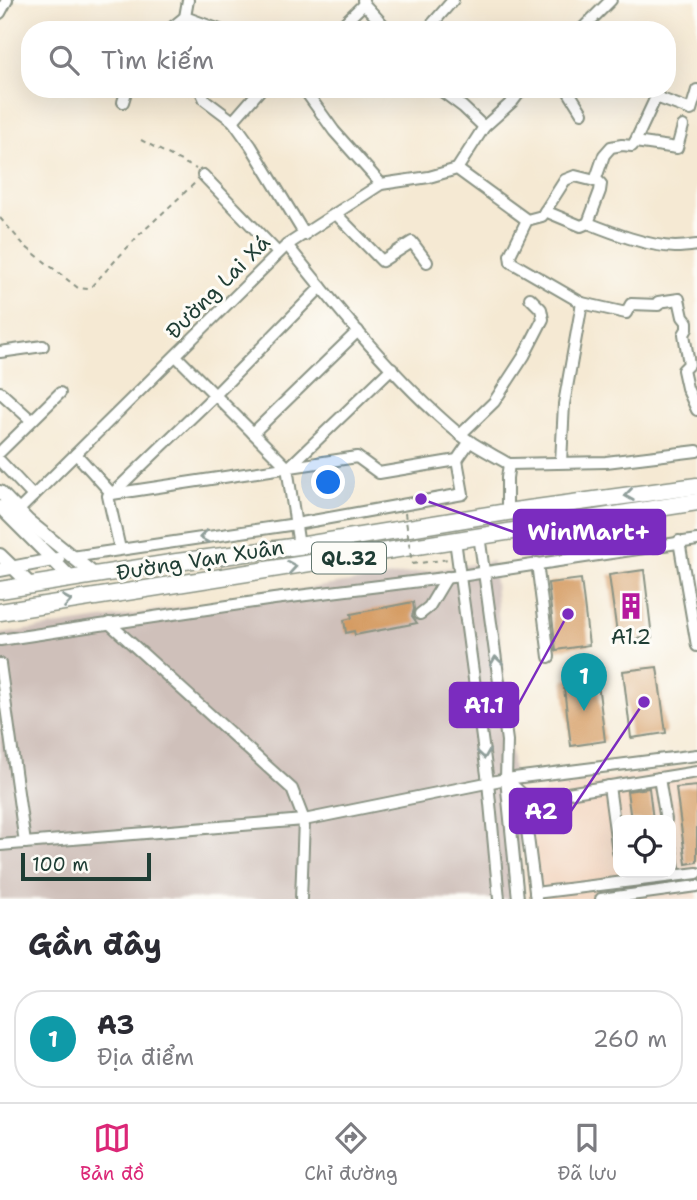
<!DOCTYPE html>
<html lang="vi">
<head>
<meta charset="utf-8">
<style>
	body { margin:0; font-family:"Shantell Sans",sans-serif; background:#f7f7f7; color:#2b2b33 }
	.controls { position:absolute; right:21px; bottom:21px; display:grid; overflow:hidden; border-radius:14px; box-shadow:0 7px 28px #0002 }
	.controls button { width:63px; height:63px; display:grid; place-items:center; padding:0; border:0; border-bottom:2px solid #e1e1e2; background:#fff; color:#2b2b33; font:35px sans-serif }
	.scale { position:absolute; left:21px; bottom:18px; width:130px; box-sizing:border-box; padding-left:7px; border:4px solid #1f3d34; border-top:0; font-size:19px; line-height:24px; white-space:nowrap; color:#1f3d34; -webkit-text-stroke:5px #fdfcf7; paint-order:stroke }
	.you { position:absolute; left:329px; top:483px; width:24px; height:24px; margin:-18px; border:5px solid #fff; border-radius:50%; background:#1a73e8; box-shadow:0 0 0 10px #1a73e833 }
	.badge { display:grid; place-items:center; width:46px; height:46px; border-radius:50%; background:#db2777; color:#fff; font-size:23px; font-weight:700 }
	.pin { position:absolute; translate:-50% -58px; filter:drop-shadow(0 2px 4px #0008) }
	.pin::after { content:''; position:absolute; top:37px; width:24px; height:21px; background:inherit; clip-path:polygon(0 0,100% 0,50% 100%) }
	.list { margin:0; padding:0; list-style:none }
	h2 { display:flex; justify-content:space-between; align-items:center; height:91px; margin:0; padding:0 28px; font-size:30px }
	h2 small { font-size:23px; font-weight:400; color:#7c7c81 }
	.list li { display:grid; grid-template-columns:46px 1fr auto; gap:21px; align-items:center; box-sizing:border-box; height:98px; margin:0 14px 14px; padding:0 14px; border:2px solid #e1e1e2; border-radius:28px }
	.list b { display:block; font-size:26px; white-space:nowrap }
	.list p { margin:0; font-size:23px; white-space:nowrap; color:#7c7c81 }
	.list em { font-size:23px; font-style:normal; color:#7c7c81 }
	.icon { flex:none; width:38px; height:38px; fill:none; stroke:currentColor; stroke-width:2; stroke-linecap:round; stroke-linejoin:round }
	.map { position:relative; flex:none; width:697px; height:899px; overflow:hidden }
	.search { position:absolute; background:#fff; box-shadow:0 7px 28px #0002; left:21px; right:21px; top:21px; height:77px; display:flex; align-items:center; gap:18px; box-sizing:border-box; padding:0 24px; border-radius:28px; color:#7c7c81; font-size:26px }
	.sheet { height:203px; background:#fff }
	nav { display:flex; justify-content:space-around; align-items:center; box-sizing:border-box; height:98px; border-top:2px solid #e1e1e2; background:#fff; font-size:19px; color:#7c7c81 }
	nav a { display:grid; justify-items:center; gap:4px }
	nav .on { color:#db2777 }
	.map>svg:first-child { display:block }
	.built { fill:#f2d4be; fill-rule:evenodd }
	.industrial { fill:#cfc0ba }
	.building { fill:#d59c63 }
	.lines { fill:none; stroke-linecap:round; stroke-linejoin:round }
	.minor-casing { stroke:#8a9384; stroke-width:14 }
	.major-casing { stroke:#8a9384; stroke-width:16 }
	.highway-casing { stroke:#8a9384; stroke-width:19 }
	.path { stroke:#8a9384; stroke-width:2; stroke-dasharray:5 5; stroke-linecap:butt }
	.minor { stroke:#fff; stroke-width:10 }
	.major { stroke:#fff; stroke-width:12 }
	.highway { stroke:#fff; stroke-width:16 }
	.path-bridge { stroke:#8a9384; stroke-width:2; stroke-dasharray:5 5; stroke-linecap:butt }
	.oneway { stroke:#8f9e9a }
	.labels { text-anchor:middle; stroke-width:6; stroke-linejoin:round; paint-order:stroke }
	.shield { fill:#fdfcf7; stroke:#62766e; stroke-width:2 }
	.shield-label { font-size:19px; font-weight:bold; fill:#1f3d34 }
	.street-label { font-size:21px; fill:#1f3d34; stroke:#fdfcf7 }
	.poi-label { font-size:21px; fill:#1f3d34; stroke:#fdfcf7 }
	.leader { fill:none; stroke:#7b2cbf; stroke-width:2.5 }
	.callout-dot { fill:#7b2cbf; stroke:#fdfcf7; stroke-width:2.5 }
	.callout { fill:#7b2cbf; stroke:#7b2cbf; stroke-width:2.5 }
	.callout-label { font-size:23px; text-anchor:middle; font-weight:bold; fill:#fff }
</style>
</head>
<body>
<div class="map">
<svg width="697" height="899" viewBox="0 0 697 899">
	<rect width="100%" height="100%" fill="#fdfcf7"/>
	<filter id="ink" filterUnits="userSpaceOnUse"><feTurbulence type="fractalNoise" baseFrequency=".0143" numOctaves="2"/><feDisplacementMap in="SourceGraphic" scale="14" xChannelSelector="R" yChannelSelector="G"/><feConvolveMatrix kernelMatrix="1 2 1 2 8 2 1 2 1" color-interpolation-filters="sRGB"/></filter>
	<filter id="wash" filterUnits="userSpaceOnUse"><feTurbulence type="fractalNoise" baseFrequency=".00686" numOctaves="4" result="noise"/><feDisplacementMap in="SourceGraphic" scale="28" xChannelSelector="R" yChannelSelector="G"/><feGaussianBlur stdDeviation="1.57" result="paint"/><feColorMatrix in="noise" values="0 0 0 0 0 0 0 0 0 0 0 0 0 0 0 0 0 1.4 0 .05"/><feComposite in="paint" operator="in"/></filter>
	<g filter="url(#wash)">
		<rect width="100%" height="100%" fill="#f5e9d3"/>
		<!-- built -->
		<path class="built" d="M697,765V899H529L521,822L526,809L548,788ZM618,820H671V873H618Z"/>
		<!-- industrial -->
		<path class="industrial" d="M493,561L525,899H0V634Z"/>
		<g id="blocks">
			<!-- building -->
			<g class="building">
				<path d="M644,570L652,637L618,641L609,575Z"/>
				<path d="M581,579L589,645L556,650L548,583Z"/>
				<path d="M413,602L414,609L412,616L417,623L355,635L354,631L346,633L344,620L352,618L351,614Z"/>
				<path d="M657,667L666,733L631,738L623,671Z"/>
				<path d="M597,675L605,741L571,746L563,680Z"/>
				<path d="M697,786V862L686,864L676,788Z"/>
				<path d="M649,788L653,820H631L627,791Z"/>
			</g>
		</g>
	</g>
	<g filter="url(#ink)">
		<use href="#blocks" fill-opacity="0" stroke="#8a9384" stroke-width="2"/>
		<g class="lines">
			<defs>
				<g id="minor">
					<path d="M363,0L364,4L388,30"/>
					<path d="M0,13L7,0"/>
					<path d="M185,17L220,30"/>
					<path d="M169,30L185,17L188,0"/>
					<path d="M337,30L364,4"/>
					<path d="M427,30L453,0"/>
					<path d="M581,30L611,0"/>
					<path d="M200,89L205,100L233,121L251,146L305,235"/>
					<path d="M304,89L334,131L381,184"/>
					<path d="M439,89L463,107L484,127"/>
					<path d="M567,89L582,113"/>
					<path d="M123,102L127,89"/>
					<path d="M233,121L261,89"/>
					<path d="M635,142L656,97L691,110L697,90"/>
					<path d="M457,169L484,127L513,101L522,89"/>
					<path d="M203,175L278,253"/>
					<path d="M595,181L604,155L611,147L622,145L632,146L635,142L677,148L683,126"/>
					<path d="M545,211L581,226L588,223"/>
					<path d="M336,214L382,261L412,242L427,262"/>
					<path d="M527,220L510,255L511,262L582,303L626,313L631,304L658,305"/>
					<path d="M588,223C613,233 647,246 675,247C682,247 690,246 697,245"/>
					<path d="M287,245C339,310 394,379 458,433C473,445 492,454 509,464"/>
					<path d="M658,302L679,299L683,317L687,322V329L684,334L689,364L683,370L687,388L697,410"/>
					<path d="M0,352L43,346"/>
					<path d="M176,356L287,467L299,546"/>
					<path d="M0,392L31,420"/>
					<path d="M253,433L358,331"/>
					<path d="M460,435L494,402L524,356L543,319L541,309L530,298"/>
					<path d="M0,452L60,393"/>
					<path d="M76,454L112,494L215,395L321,287"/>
					<path d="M0,461L33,496"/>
					<path d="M561,462L564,404L582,303"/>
					<path d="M509,464L606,462L697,451"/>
					<path d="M288,468L392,368"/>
					<path d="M507,512V478L509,464"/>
					<path d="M13,516L287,245L381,184L429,177L457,169L527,220L542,216L565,180L575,176L599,182L601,184L600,191L588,223"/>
					<path d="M479,535L507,741L506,779L518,899"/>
					<path d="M455,540L488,782L499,899"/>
					<path d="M679,541L697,646"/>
					<path d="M120,549L108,496L112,494L357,457L379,473L457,460L470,441"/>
					<path d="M72,557L296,524L463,494L457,460"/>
					<path d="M537,563L549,657"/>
					<path d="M420,614L429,607L447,577"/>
					<path d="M109,623L292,789L304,820L301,899"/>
					<path d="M0,640L274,599L460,576L697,540"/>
					<path d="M0,664L25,843"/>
					<path d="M659,778L666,820"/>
					<path d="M506,779L535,806"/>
					<path d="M609,786L618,852"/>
					<path d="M0,845L304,820L506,779L697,755"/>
					<path d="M671,849L675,875"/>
					<path d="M535,893L697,873"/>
					<path d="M536,899L526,822C530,810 537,802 549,796L697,772"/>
					<path d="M601,899L697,886"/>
				</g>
				<g id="major">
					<path d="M0,492L28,521L95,575"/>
					<path d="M0,507L72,579"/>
					<path d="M0,555L31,585"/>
					<path d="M0,570L58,559"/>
				</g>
				<g id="highway">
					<path d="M0,590L177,562L299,546L507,512L697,486"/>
					<path d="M0,612L697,502"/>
				</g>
			</defs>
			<!-- minor casing -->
			<use href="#minor" class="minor-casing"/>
			<!-- major casing -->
			<use href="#major" class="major-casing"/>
			<!-- highway casing -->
			<use href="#highway" class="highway-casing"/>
			<!-- path -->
			<g class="path">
				<path d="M141,140L196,169"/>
				<path d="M0,218L26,247L78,288L89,289L139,235L196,182"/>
				<path d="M412,564L449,559"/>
			</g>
			<!-- minor -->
			<use href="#minor" class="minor"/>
			<!-- major -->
			<use href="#major" class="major"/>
			<!-- highway -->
			<use href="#highway" class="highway"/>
			<!-- path-bridge -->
			<path class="path-bridge" d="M405,513L412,564"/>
		</g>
		<!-- one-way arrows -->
		<defs><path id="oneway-chevron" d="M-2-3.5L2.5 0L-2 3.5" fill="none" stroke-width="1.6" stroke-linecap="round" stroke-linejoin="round" transform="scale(1.75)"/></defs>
		<g class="oneway">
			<use href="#oneway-chevron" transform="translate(629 495) rotate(172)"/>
			<use href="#oneway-chevron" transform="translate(204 537) rotate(172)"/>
			<use href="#oneway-chevron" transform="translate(292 567) rotate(-9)"/>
			<use href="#oneway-chevron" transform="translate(67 601) rotate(-9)"/>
			<use href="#oneway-chevron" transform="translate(496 661) rotate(-98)"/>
			<use href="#oneway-chevron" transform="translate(484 754) rotate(82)"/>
		</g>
	</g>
	<!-- icons -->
	<defs>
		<symbol id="building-bare" viewBox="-9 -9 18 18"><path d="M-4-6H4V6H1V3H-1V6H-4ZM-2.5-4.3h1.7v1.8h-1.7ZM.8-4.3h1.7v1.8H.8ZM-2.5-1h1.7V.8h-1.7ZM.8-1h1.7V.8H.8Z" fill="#b5179e" stroke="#fdfcf7" stroke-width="2.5" paint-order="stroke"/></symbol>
	</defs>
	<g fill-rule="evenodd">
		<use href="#building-bare" x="612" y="587" width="38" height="38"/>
	</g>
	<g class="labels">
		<!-- shield labels -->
		<rect class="shield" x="312" y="542.5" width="74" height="31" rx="5"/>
		<g class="shield-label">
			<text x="349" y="565">QL.32</text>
		</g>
		<!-- street labels -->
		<g class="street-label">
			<text transform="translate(218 287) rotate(-45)" y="7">Đường Lai Xá</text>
			<text transform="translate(200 560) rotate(-9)" y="7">Đường Vạn Xuân</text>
		</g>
		<!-- poi labels -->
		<g class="poi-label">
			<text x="631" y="644">A1.2</text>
		</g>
	</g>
	<!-- callouts -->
	<path class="leader" d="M421 499L514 532M568 614L518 705M644 702L571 811"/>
	<g class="callout-dot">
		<circle cx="421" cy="499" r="7"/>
		<circle cx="568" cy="614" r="7"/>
		<circle cx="644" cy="702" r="7"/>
	</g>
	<g class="callout">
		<rect x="514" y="510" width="151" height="44" rx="7"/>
		<rect x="450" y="683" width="68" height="44" rx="7"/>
		<rect x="510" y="789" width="61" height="44" rx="7"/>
	</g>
	<g class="callout-label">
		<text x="589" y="540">WinMart+</text>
		<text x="484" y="713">A1.1</text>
		<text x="541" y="819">A2</text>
	</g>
</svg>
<div class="controls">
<button><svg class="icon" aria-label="locate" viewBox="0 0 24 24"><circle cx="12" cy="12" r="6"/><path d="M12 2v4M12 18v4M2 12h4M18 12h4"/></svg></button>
</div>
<div class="scale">100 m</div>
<div class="you"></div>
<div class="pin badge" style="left:584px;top:711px;background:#0f9aa8">1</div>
<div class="search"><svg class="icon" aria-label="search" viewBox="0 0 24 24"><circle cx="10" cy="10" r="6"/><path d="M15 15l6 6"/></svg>Tìm kiếm</div>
</div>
<section class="sheet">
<h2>Gần đây<small></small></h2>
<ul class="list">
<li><span class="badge" style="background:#0f9aa8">1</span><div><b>A3</b><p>Địa điểm</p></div><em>260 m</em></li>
</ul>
</section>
<nav>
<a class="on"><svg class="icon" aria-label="map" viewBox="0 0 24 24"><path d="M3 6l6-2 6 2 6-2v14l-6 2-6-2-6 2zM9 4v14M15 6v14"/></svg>Bản đồ</a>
<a><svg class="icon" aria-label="directions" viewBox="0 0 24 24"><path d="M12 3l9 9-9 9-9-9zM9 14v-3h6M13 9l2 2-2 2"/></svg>Chỉ đường</a>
<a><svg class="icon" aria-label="saved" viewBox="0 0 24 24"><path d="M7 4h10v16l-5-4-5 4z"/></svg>Đã lưu</a>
</nav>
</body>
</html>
